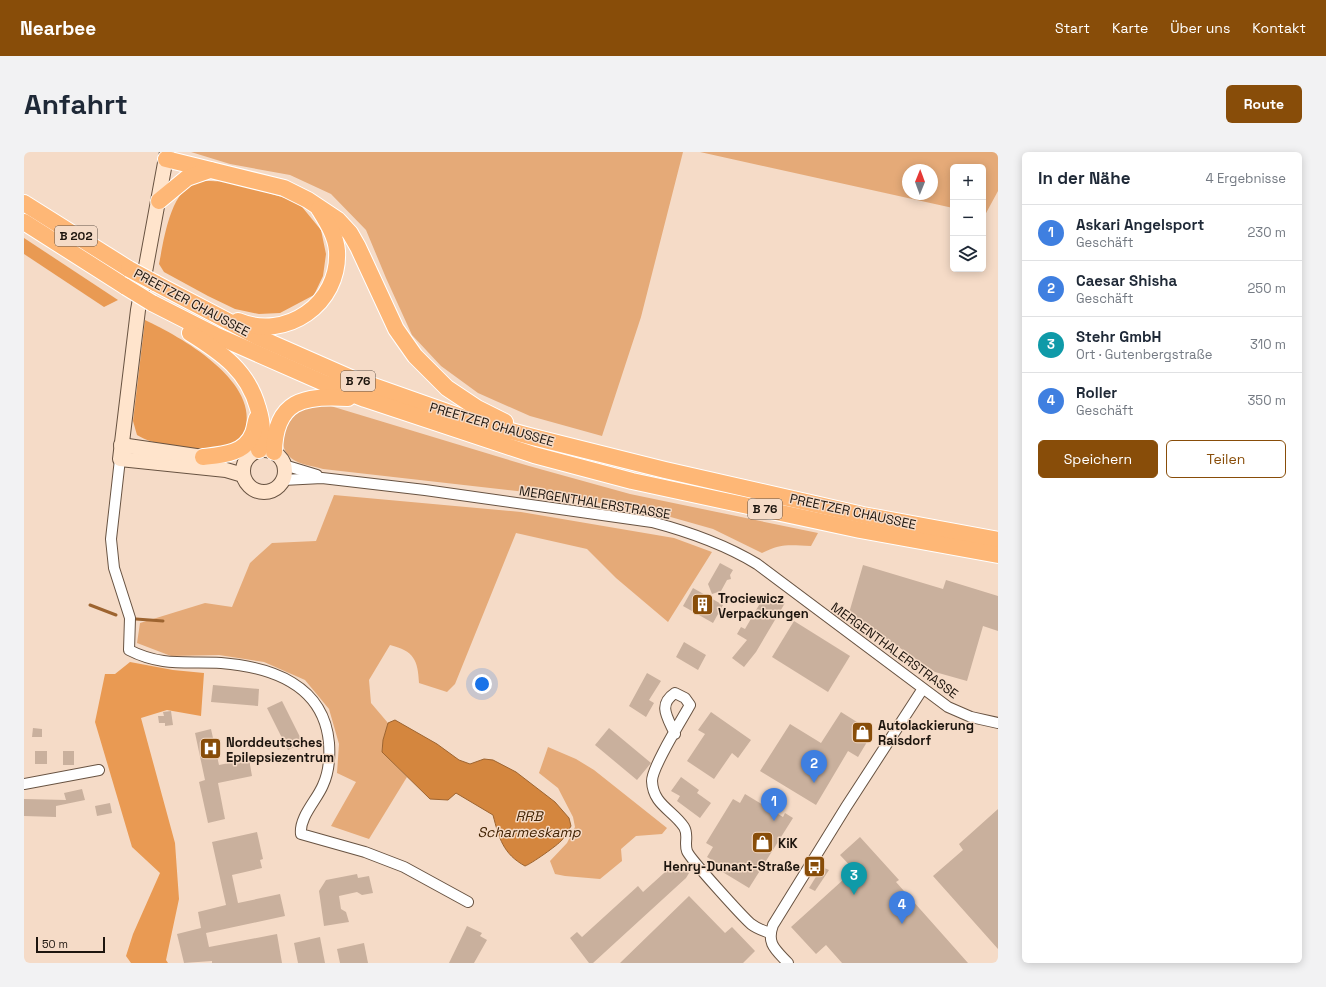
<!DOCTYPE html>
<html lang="de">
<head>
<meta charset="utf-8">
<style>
	body { margin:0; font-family:"Space Grotesk",sans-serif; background:#f2f2f3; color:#1f2937 }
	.controls { position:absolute; right:12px; top:12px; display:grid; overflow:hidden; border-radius:6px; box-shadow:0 2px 10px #0003 }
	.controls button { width:36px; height:36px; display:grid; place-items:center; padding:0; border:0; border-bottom:1px solid #e0e1e3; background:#fff; color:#1f2937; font:20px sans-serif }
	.compass { position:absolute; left:878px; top:12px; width:36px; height:36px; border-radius:50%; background:#fff; box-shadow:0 2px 10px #0003; rotate:1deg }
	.scale { position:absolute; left:12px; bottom:10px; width:69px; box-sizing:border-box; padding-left:4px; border:2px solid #1d150e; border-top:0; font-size:11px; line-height:14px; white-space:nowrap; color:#1d150e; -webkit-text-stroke:3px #f5dbc7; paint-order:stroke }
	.you { position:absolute; left:458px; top:532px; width:14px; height:14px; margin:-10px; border:3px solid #fff; border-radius:50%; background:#1a73e8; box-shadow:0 0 0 6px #1a73e833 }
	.badge { display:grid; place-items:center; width:26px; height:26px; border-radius:50%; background:#884d09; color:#fff; font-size:13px; font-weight:700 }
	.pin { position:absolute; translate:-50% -33px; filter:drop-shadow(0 1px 2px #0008) }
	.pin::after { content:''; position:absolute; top:21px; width:14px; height:12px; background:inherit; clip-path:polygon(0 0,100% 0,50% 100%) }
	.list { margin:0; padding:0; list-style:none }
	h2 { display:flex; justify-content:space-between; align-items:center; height:52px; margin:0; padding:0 16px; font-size:17px }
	h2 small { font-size:13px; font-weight:400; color:#747a83 }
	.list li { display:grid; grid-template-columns:26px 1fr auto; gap:12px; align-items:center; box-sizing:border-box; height:56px; padding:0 16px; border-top:1px solid #e0e1e3 }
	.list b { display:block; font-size:15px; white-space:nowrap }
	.list p { margin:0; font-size:13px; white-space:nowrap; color:#747a83 }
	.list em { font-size:13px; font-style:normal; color:#747a83 }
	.actions { display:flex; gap:8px; padding:12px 16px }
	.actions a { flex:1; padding:9px 0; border:1px solid #884d09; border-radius:6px; text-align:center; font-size:14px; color:#884d09 }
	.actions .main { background:#884d09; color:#fff }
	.icon { flex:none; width:22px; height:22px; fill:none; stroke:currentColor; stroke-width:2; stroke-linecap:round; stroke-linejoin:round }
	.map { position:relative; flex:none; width:974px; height:811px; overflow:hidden; border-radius:6px }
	header { display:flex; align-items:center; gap:24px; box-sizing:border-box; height:56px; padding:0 20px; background:#884d09; color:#fff }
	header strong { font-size:19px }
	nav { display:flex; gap:22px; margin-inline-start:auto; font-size:14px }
	.intro { display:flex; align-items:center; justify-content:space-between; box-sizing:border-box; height:96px; padding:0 24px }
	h1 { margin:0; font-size:28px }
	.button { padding:10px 18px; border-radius:6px; background:#884d09; color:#fff; font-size:14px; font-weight:700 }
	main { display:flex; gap:24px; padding:0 24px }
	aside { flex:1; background:#fff; border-radius:6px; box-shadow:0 2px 10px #0003 }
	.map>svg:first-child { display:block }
	.green { fill:#e5aa78; fill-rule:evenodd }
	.forest { fill:#e99a53 }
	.water { fill:#d4863e; stroke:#9d6430 }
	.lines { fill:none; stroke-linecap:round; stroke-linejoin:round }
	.stream { stroke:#9d6430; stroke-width:3 }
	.building { fill:#c9b09d }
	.minor-casing { stroke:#685342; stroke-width:12 }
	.secondary-casing { stroke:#685342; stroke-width:16 }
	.trunk-casing { stroke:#fff; stroke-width:18 }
	.minor { stroke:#fff; stroke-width:10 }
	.secondary { stroke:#ffe4cc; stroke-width:14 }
	.trunk { stroke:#feb776; stroke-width:16 }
	.trunk-bridge-casing { stroke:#fff; stroke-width:18; stroke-linecap:butt }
	.trunk-bridge { stroke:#feb776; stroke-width:16 }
	.labels { text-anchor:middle; stroke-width:3; stroke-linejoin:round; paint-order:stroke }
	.shield { fill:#f5dbc7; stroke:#5e5046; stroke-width:1 }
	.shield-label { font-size:12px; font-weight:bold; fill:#1d150e }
	.street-label { font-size:13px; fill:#1d150e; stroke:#f5dbc7 }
	.poi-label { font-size:13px; font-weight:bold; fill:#1d150e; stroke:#f5dbc7; text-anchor:start }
	.water-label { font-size:14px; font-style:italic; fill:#422304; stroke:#f5dbc7 }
</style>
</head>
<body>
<header>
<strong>Nearbee</strong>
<nav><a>Start</a><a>Karte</a><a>Über uns</a><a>Kontakt</a></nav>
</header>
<div class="intro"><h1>Anfahrt</h1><a class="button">Route</a></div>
<main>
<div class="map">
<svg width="974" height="811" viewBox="0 0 974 811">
	<rect width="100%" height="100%" fill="#f5dbc7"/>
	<!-- green -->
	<g class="green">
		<path d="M167,0H659L617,165L578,284L506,264L454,241L417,214L388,183L362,126L342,78L307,42L266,23L206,12Z"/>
		<path d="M676,0H974V39L961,63L959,62V15H929V56ZM884,18H908V42H884Z"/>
		<path d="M300,252L505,314L606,342L794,381L787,394C766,393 757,391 738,401L689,377L629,360L529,343L299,317C290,314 275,313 267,306C250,292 263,266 279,257C285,254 293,254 300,252Z"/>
		<path d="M310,343L497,360L650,386L688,400L644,470L592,426L563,397L492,381L431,532L423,540L395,531C394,508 390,499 366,493L345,528L347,551L364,571L359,588L358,600L383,625L345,687L307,674L332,630L313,621L315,592L305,557L281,528L240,510L195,503L147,504L113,491L116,471L181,451L208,455L226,411L248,391L292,389Z"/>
		<path d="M524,595L552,607L570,618L643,676L638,682L612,684L597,697L598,709L576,727L541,724L531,722L526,709L543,691L551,675L549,665L534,636L515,621Z"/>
	</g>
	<!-- forest -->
	<g class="forest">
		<path d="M196,29L219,33L274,50L297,78L302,102L299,124L290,143L256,161L235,162L211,157L184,144L140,120L135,112C140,88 146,37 174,30C181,28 189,30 196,29Z"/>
		<path d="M0,86L94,148L80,155L0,102Z"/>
		<path d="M121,168C157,185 232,227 222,275C221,282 212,290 207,295C181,299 136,297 113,283L109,269Z"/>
		<path d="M106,510L149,518L180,521L177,564L143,558L117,566L151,691L155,747L142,808L144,811H107L102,804L109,782L136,721L108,695L71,570L81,522H91Z"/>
	</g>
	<!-- water -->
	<path class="water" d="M371,568L413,592L435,608L446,612L460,607L469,608L492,620L531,650L545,666L547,674C544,679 541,684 538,688C534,693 507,712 501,714C479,702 475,686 469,663L432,641L424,648L406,647L358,600L359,588L364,571Z"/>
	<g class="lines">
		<!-- stream -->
		<g class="stream">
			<path d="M66,453L92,463"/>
			<path d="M112,467L139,469"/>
		</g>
	</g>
	<!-- building -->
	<g class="building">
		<path d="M696,411L709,418L706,423L707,427L703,428L697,439L688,442L684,432Z"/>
		<path d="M839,413L919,437L922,428L974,444V479L959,474L943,529L911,520L825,461Z"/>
		<path d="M669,436L699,453L689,471L659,454Z"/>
		<path d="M742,441L761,451L732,500L720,515L708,506L723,488L713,482L717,475L721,477Z"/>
		<path d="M770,469L826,504L804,540L748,505Z"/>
		<path d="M660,490L682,503L674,518L652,505Z"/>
		<path d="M623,521L637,529L625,548L630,551L622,565L605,554Z"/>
		<path d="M189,533L235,537L234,554L187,550Z"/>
		<path d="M258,549L279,591L264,598L243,556Z"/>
		<path d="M147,559L149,573L141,574V571H135L134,564H140L139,560Z"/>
		<path d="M687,560L727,588L714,606L708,601L690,627L663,609L681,582L674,578Z"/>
		<path d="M817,560L849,580L834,605L824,599L792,653L736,619L766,572L797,591Z"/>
		<path d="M9,576L18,577V585H8Z"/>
		<path d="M585,576L627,611L613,628L571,593Z"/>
		<path d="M187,577L195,613L225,607L228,624L194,631L201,667L184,671L175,630L181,628L171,581Z"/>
		<rect x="11" y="599" width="12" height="13"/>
		<rect x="39" y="599" width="11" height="14"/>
		<path d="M657,625L675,638L673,641L687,651L676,666L653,649L656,644L647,639Z"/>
		<path d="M58,637L61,648L32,654V665L0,664V647L42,648L40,641Z"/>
		<path d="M721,642L759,665L761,661L769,666L725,736L692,716L694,712L683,705L689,695L682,691L709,647L716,651Z"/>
		<path d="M86,651L88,661L73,664L71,654Z"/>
		<path d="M974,657V797L909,724L939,698L935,692Z"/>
		<path d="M233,680L239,707L236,708L238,716L208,723L214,751L256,742L261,764L182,781L185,795L253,782L258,811H188V809L160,811L153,782L177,776L174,760L202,753L188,690Z"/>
		<path d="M836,685L875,728L872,730L944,811H818L802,793L792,802L767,775L830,718L816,703Z"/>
		<path d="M650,712L656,718L659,715L665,721L662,726L569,811H565L546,786L553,780L558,785L614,734L619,740Z"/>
		<path d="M798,715L805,718L791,739L785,736Z"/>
		<path d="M333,722L334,726L345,724L349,741L338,743L333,740L315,744L317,757L322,760L325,770L300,774L295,739L302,728Z"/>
		<path d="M665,744L701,781L708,775L731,799L719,811H596Z"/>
		<path d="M443,774L458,781L456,784L463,788L450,811H425Z"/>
		<path d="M296,785L301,811H274L270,791Z"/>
		<path d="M340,791L344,811H316L313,797Z"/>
	</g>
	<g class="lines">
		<defs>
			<g id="minor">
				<path d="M96,307L87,387L90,416L106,466L105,498C138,515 163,509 197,511C248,515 300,533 305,591C306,605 305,620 299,633C293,648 275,665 277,682L341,700L380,715L444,750"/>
				<path d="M260,313L293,323"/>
				<path d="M259,328L298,326L401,338L628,370C666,380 700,392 733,412L924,555L947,565L974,571"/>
				<path d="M651,582C644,566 633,553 651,541L661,546L666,553C657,569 628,615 628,629C629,653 649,658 660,675C665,683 660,691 663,699C665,706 719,765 727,772C732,776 740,779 746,781"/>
				<path d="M0,632L75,618"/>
				<path d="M764,811C752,798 742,792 749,773L822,655L898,538"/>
			</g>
			<g id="secondary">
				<path d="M143,0L114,158L96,307L202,318L219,323"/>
				<path d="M97,293L179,305L189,309"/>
				<circle cx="240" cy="319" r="21"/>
			</g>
			<g id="trunk">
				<path d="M142,7L260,36L284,48L314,68L326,81L334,95L372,177L391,204L423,236L453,256L481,270"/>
				<path d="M135,49L163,26L186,18"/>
				<path d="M0,51L105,117"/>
				<path d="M0,70L102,135"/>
				<path d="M131,131L236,186L327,226L443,267L509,285L641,318L839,363L974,388"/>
				<path d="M128,151L191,183L300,231L341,247L510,303L608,329L836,378L974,403"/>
				<path d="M214,169C262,189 316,152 313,99C312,84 303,70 295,57"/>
				<path d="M166,181C198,201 224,219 234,256C239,272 239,282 235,298"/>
				<path d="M250,300C251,248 280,243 324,246"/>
				<path d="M179,305C198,303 221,302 229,281C231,276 231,271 233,266"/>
			</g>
		</defs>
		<!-- minor casing -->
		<use href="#minor" class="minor-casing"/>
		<!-- secondary casing -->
		<use href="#secondary" class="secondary-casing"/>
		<!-- trunk casing -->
		<use href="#trunk" class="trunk-casing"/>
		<!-- minor -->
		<use href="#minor" class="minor"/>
		<!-- secondary -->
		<use href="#secondary" class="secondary"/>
		<!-- trunk -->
		<use href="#trunk" class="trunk"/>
		<defs>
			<g id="trunk-bridge">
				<path d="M105,117L131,131"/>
				<path d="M102,135L128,151"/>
			</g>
		</defs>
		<!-- trunk-bridge casing -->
		<use href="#trunk-bridge" class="trunk-bridge-casing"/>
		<!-- trunk-bridge -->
		<use href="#trunk-bridge" class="trunk-bridge"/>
	</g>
	<!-- icons -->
	<defs>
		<symbol id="building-square" viewBox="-11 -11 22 22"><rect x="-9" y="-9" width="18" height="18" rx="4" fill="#884d09" stroke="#f5dbc7"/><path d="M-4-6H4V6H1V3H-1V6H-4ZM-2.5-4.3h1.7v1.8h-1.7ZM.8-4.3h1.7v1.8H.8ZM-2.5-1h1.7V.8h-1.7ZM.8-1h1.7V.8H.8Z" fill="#fff"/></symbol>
		<symbol id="shop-square" viewBox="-11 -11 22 22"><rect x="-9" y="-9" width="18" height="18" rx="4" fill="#884d09" stroke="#f5dbc7"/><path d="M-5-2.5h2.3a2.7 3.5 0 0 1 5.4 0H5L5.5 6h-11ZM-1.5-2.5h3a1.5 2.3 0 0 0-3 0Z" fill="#fff"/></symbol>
		<symbol id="hospital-square" viewBox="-11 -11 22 22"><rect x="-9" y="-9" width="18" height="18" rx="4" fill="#884d09" stroke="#f5dbc7"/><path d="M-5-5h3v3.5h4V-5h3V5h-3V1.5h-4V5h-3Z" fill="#fff"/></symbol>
		<symbol id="bus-square" viewBox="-11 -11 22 22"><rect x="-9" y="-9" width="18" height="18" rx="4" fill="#884d09" stroke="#f5dbc7"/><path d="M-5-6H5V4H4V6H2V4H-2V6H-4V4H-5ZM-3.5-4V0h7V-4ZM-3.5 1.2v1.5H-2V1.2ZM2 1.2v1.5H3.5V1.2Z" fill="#fff"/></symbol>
	</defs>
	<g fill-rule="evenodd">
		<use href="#building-square" x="666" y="440" width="25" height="25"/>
		<use href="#shop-square" x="826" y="568" width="25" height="25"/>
		<use href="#hospital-square" x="174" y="584" width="25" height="25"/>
		<use href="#shop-square" x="726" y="678" width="25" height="25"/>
		<use href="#bus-square" x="778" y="702" width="25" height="25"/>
	</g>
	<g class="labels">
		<!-- shield labels -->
		<g class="shield">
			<rect x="31" y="74" width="42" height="20" rx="3"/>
			<rect x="317" y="219" width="34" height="20" rx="3"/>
			<rect x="724" y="347" width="34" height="20" rx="3"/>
		</g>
		<g class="shield-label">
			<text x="52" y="88">B 202</text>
			<text x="334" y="233">B 76</text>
			<text x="741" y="361">B 76</text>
		</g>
		<!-- street labels -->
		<g class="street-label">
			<text transform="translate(168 150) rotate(28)" y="5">PREETZER CHAUSSEE</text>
			<text transform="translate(468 272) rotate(16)" y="5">PREETZER CHAUSSEE</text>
			<text transform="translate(571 350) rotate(9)" y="5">MERGENTHALERSTRASSE</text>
			<text transform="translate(829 359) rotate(12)" y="5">PREETZER CHAUSSEE</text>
			<text transform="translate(871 498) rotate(36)" y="5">MERGENTHALERSTRASSE</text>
		</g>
		<!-- poi labels -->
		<g class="poi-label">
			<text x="694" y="451">Trociewicz<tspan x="694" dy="15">Verpackungen</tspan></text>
			<text x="854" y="578">Autolackierung<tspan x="854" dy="15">Raisdorf</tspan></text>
			<text x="202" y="595">Norddeutsches<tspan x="202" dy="15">Epilepsiezentrum</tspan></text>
			<text x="754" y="696">KiK</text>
			<text x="776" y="719" text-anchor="end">Henry-Dunant-Straße</text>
		</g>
		<!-- water labels -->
		<g class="water-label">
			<text x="505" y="669">RRB<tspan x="505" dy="16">Scharmeskamp</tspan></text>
		</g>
	</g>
</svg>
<div class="controls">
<button>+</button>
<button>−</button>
<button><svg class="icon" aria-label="layers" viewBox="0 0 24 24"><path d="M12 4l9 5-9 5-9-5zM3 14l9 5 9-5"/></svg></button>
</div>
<svg class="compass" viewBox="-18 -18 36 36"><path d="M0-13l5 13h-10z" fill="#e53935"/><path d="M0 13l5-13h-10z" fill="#747a83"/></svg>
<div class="scale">50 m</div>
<div class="you"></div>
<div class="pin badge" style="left:750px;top:669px;background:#3f7fe0">1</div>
<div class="pin badge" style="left:790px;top:631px;background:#3f7fe0">2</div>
<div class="pin badge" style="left:830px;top:743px;background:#0f9aa8">3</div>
<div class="pin badge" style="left:878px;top:772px;background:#3f7fe0">4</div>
</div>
<aside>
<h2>In der Nähe<small>4 Ergebnisse</small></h2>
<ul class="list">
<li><span class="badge" style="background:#3f7fe0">1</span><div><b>Askari Angelsport</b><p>Geschäft</p></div><em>230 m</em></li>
<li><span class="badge" style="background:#3f7fe0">2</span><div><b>Caesar Shisha</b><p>Geschäft</p></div><em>250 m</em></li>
<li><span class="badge" style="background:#0f9aa8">3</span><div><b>Stehr GmbH</b><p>Ort · Gutenbergstraße</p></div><em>310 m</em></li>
<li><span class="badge" style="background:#3f7fe0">4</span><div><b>Roller</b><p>Geschäft</p></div><em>350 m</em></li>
</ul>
<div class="actions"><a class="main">Speichern</a><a>Teilen</a></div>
</aside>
</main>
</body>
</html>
